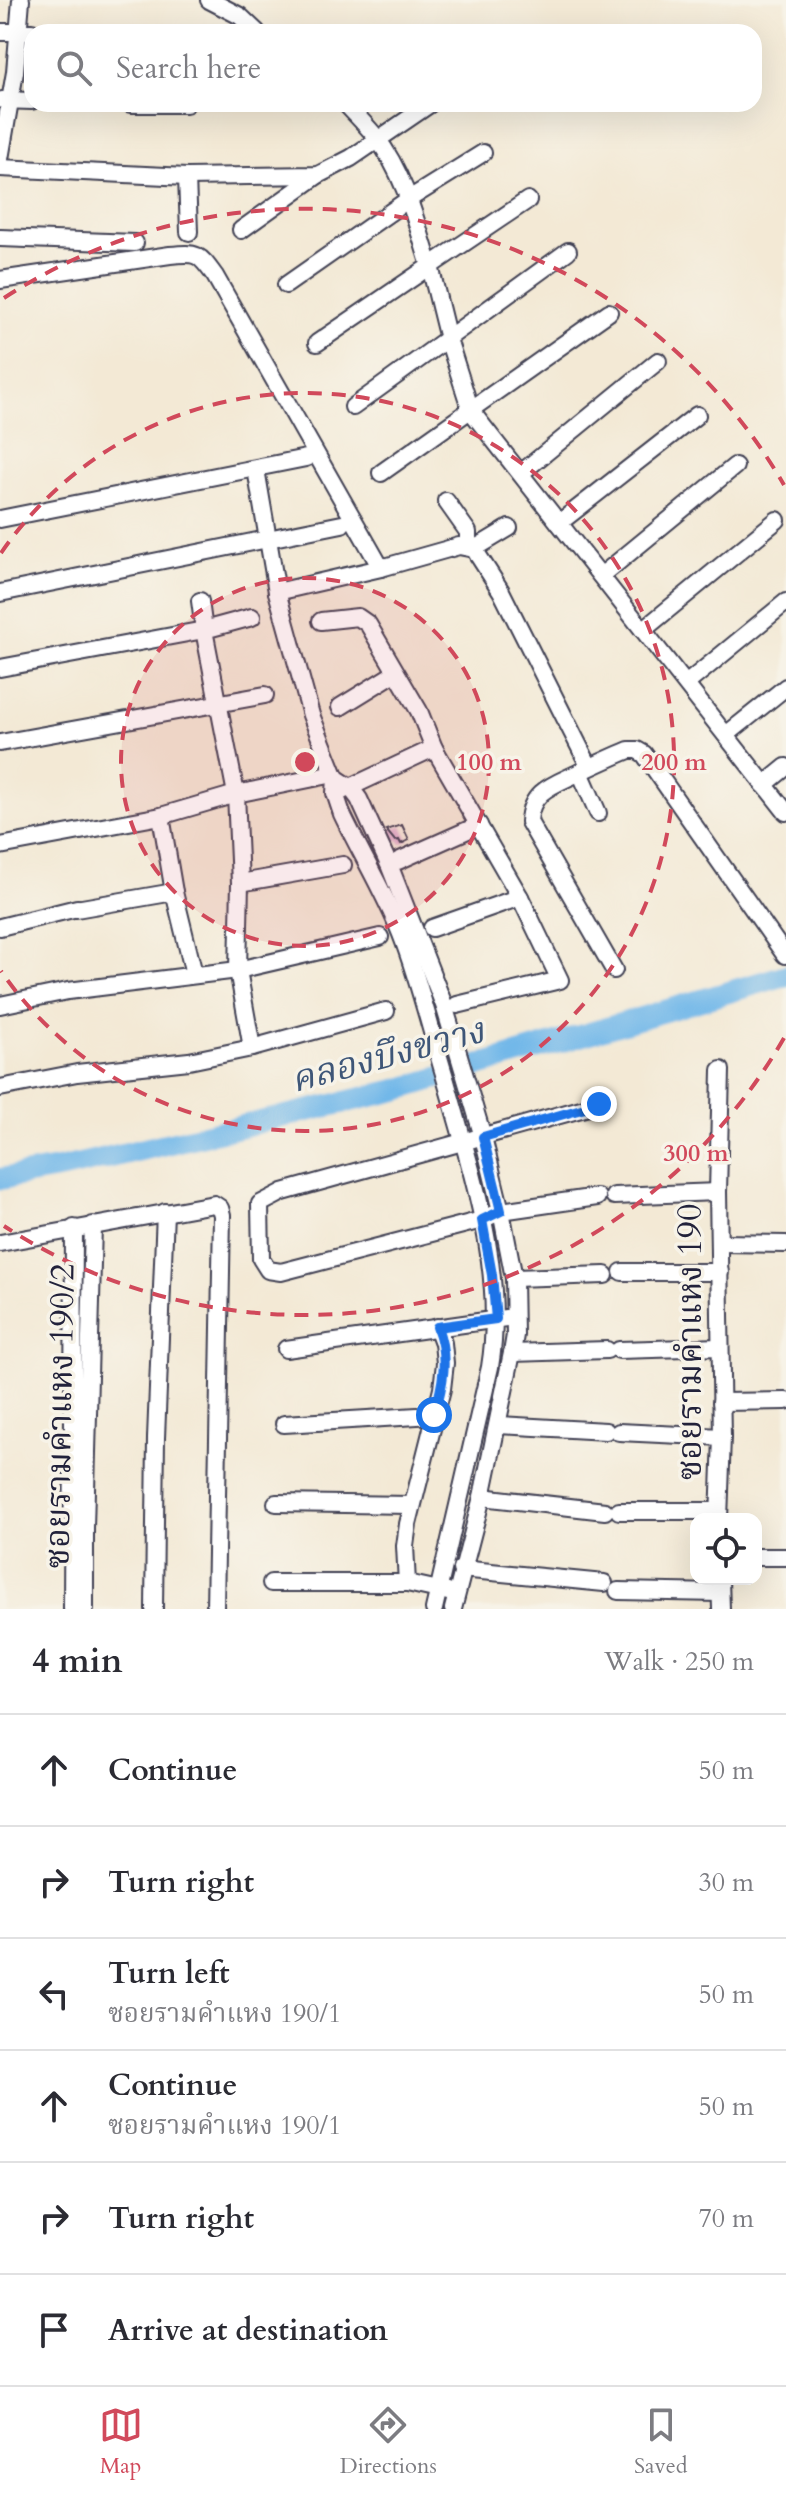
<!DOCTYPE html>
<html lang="en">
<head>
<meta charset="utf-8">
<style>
	body { margin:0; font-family:Cardo,"Noto Serif Thai",serif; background:#f2f2f3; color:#2b2b33 }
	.controls { position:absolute; right:24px; bottom:24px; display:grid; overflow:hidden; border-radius:16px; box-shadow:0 8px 32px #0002 }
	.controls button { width:72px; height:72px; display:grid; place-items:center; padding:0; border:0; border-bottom:2px solid #e1e1e2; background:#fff; color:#2b2b33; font:40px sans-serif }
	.stop { position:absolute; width:24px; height:24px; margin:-18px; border:6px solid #1a73e8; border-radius:50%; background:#fff }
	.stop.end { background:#1a73e8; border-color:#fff; box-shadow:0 2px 8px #0008 }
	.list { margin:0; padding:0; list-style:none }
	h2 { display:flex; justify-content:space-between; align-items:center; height:104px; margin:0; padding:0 32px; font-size:34px }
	h2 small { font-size:26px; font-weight:400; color:#7c7c81 }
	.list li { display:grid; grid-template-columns:52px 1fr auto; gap:24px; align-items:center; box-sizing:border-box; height:112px; padding:0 32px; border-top:2px solid #e1e1e2 }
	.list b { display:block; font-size:30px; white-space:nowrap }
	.list p { margin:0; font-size:26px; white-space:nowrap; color:#7c7c81 }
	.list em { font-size:26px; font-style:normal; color:#7c7c81 }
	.icon { flex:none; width:44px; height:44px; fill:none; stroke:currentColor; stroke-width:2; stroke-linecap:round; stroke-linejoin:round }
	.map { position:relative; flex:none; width:786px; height:1609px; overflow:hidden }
	.search { position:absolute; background:#fff; box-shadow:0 8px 32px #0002; left:24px; right:24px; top:24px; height:88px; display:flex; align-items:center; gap:20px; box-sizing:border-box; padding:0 28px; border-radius:24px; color:#7c7c81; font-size:30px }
	.sheet { height:776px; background:#fff }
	nav { display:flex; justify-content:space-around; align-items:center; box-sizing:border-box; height:112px; border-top:2px solid #e1e1e2; background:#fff; font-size:22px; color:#7c7c81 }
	nav a { display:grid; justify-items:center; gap:4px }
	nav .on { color:#d1495b }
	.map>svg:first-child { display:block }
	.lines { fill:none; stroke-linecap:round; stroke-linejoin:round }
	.river { stroke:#72b8e9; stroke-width:22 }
	.building { fill:#d79bc3 }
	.minor-casing { stroke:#414052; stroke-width:20 }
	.minor { stroke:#fff; stroke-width:16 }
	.route { stroke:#1a73e8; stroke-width:10 }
	.ring { fill:none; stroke:#d1495b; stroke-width:4; stroke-dasharray:14 10 }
	.labels { text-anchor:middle; stroke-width:7; stroke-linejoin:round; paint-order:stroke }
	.street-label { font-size:34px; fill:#22223b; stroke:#f7f3e8 }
	.water-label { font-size:36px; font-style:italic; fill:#3e5678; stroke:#f7f3e8 }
	.centre { fill:#d1495b; stroke:#f7f3e8; stroke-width:4 }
	.ring-label { font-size:24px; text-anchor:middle; font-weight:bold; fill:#d1495b; stroke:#f7f3e8; stroke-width:7; stroke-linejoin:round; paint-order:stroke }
</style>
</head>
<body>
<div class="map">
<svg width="786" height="1609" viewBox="0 0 786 1609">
	<rect width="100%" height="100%" fill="#f7f3e8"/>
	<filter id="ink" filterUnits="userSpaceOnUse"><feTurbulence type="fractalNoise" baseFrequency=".0125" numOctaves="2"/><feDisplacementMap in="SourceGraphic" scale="16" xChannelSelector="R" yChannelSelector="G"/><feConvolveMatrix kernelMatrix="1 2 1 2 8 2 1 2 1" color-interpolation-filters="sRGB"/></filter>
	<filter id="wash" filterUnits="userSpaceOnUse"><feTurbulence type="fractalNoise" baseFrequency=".006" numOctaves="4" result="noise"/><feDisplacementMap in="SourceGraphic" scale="32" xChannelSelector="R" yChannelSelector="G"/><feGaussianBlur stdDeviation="1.8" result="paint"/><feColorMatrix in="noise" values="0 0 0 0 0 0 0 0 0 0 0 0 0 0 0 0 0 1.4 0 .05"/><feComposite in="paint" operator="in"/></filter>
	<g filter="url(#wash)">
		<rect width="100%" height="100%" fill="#f3e9d5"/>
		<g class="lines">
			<!-- river -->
			<path class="river" d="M0,1179L63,1168L397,1090L786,975"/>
		</g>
		<g id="blocks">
			<!-- building -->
			<path class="building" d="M402,825L409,840L401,844L399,840L395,841L386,830Z"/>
		</g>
	</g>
	<g filter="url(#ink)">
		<use href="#blocks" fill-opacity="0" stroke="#414052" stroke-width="2"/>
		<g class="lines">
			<defs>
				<g id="minor">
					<path d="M209,0L240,16L257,32"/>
					<path d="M0,32H32"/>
					<path d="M2,100L32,101"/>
					<path d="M130,104H186"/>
					<path d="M0,159L15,72L21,0"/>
					<path d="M0,168L187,177L318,175L351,158L430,104"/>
					<path d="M187,177L189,232"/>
					<path d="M528,200L430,266L448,339L471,411L786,812"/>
					<path d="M241,230L318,175"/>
					<path d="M0,238L135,243"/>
					<path d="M0,280L170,255C198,252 199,254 215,276L381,568"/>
					<path d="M286,285L409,199L483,153"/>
					<path d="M317,343L430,266C416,222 405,175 376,137C367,126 356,115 346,104"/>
					<path d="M353,407L568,251"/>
					<path d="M256,469L277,592L311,715L336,778L335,793L342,814C361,854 385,893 401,934C419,980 430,1028 444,1074C470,1168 506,1269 490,1367L434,1609"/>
					<path d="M381,473L609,312"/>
					<path d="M521,473L658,361"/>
					<path d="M446,501L468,532V546"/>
					<path d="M0,519L306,458"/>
					<path d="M559,523L697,415"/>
					<path d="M474,549L509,528"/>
					<path d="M601,576L735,466"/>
					<path d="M277,592L381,568L459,546L474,549L501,591L589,766"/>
					<path d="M0,593L342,524"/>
					<path d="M252,617L204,630L236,794L240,883L238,970L252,1048"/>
					<path d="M321,621L358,617L368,624L419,711L434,748L520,897L560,980L457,1005"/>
					<path d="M643,630L777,520"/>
					<path d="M0,668L204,630L200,601"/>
					<path d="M686,684L786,602"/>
					<path d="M340,707L395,673"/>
					<path d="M726,735L786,687"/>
					<path d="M0,743L265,695"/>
					<path d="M580,772L598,813"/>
					<path d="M336,778L350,787L359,799L390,867L444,1005L483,1137L501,1211L514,1278L515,1335L512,1353L482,1497L453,1609"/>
					<path d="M764,785L786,767"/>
					<path d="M342,791L434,748"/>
					<path d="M161,816L174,892L194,974"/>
					<path d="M0,846L161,816L236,794L334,774"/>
					<path d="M398,861L479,825"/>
					<path d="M240,883L343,865"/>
					<path d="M76,909L174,892"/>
					<path d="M0,927L77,908"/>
					<path d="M432,928L520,897"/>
					<path d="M614,970L529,822C530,791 553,785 578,773C595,765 612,757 629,750H637L644,754L785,955"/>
					<path d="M0,1005L68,991L238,970L380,937"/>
					<path d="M0,1088L77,1073L189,1061L252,1048L386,1011"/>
					<path d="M614,1196L718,1192"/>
					<path d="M597,1197L501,1211L482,1220L281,1272L268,1270L261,1259L260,1204L283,1192L599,1104"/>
					<path d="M0,1243L214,1204L220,1208L222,1215L215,1609"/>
					<path d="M719,1243L786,1244"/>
					<path d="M622,1272H720"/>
					<path d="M514,1278L605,1275"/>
					<path d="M286,1349L506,1318"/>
					<path d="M619,1350L720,1347"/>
					<path d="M512,1353L607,1350"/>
					<path d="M721,1402L786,1401"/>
					<path d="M284,1424L434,1415"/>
					<path d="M499,1425L606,1431"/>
					<path d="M619,1432L722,1437"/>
					<path d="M482,1497L605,1511"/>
					<path d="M276,1503L412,1505"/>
					<path d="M619,1511H719"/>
					<path d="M719,1519L722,1437L718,1192L721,1070"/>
					<path d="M756,1557H786"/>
					<path d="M461,1569L604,1583"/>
					<path d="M720,1579L721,1609"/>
					<path d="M271,1583H407L448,1592"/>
					<path d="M407,1583L405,1546L408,1524L442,1389L445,1363L443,1343L437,1327"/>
					<path d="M618,1591L720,1593"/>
					<path d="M72,1609L74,1228"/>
					<path d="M85,1609V1528L93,1225"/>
					<path d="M154,1609L156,1438L165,1212"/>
				</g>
			</defs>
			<!-- minor casing -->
			<use href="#minor" class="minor-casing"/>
			<!-- minor -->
			<use href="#minor" class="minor"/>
		</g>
	</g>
	<g class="lines" filter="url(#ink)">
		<!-- route -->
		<path class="route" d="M434,1415C443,1385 449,1358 437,1327L496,1319L492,1275L482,1220L501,1211L483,1137L599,1104"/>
	</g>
	<!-- distance rings -->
	<circle cx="305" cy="762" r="184" fill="#d1495b" fill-opacity=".12"/>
	<g class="ring">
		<circle cx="305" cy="762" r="184"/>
		<path d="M1 553A369 369 0 1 1 1 971"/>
		<path d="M784 1038A553 553 0 0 1 4 1226M4 298A553 553 0 0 1 784 485"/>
	</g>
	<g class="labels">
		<!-- street labels -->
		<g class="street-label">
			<text transform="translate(689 1342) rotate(-90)" y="12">ซอยรามคำแหง 190</text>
			<text transform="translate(59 1416) rotate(-89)" y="12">ซอยรามคำแหง 190/2</text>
		</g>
		<!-- water labels -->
		<g class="water-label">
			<text transform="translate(387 1054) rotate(-15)" y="13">คลองบึงขวาง</text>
		</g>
	</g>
	<circle cx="305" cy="762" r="12" class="centre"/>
	<g class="ring-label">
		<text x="489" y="770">100 m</text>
		<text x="674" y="770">200 m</text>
		<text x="696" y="1161">300 m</text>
	</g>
</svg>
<div class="controls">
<button><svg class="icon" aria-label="locate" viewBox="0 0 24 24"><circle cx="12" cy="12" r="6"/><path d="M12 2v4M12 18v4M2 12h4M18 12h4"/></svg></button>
</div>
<div class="stop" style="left:434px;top:1415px"></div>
<div class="stop end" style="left:599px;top:1104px"></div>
<div class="search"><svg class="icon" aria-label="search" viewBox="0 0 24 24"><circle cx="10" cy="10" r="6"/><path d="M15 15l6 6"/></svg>Search here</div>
</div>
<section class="sheet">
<h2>4 min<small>Walk · 250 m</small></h2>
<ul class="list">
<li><svg class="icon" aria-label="ahead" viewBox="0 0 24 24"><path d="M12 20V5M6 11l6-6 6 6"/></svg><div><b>Continue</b></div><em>50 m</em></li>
<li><svg class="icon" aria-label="right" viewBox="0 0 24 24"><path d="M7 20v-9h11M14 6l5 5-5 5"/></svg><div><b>Turn right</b></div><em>30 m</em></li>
<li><svg class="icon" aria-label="left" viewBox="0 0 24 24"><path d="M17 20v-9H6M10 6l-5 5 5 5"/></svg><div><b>Turn left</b><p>ซอยรามคำแหง 190/1</p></div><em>50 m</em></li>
<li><svg class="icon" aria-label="ahead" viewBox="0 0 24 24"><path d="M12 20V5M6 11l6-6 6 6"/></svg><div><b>Continue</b><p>ซอยรามคำแหง 190/1</p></div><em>50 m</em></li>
<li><svg class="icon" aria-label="right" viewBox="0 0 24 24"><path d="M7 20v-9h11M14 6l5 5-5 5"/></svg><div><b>Turn right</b></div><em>70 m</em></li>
<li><svg class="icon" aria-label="arrive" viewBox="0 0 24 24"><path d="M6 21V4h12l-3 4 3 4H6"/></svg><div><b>Arrive at destination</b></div></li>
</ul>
</section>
<nav>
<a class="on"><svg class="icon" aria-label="map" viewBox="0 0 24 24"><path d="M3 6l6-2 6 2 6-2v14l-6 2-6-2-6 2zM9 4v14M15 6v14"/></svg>Map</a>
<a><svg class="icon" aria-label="directions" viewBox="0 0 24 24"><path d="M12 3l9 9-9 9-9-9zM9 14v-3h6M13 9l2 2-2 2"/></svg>Directions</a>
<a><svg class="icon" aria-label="saved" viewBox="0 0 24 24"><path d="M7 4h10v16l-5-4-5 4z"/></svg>Saved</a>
</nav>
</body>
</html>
